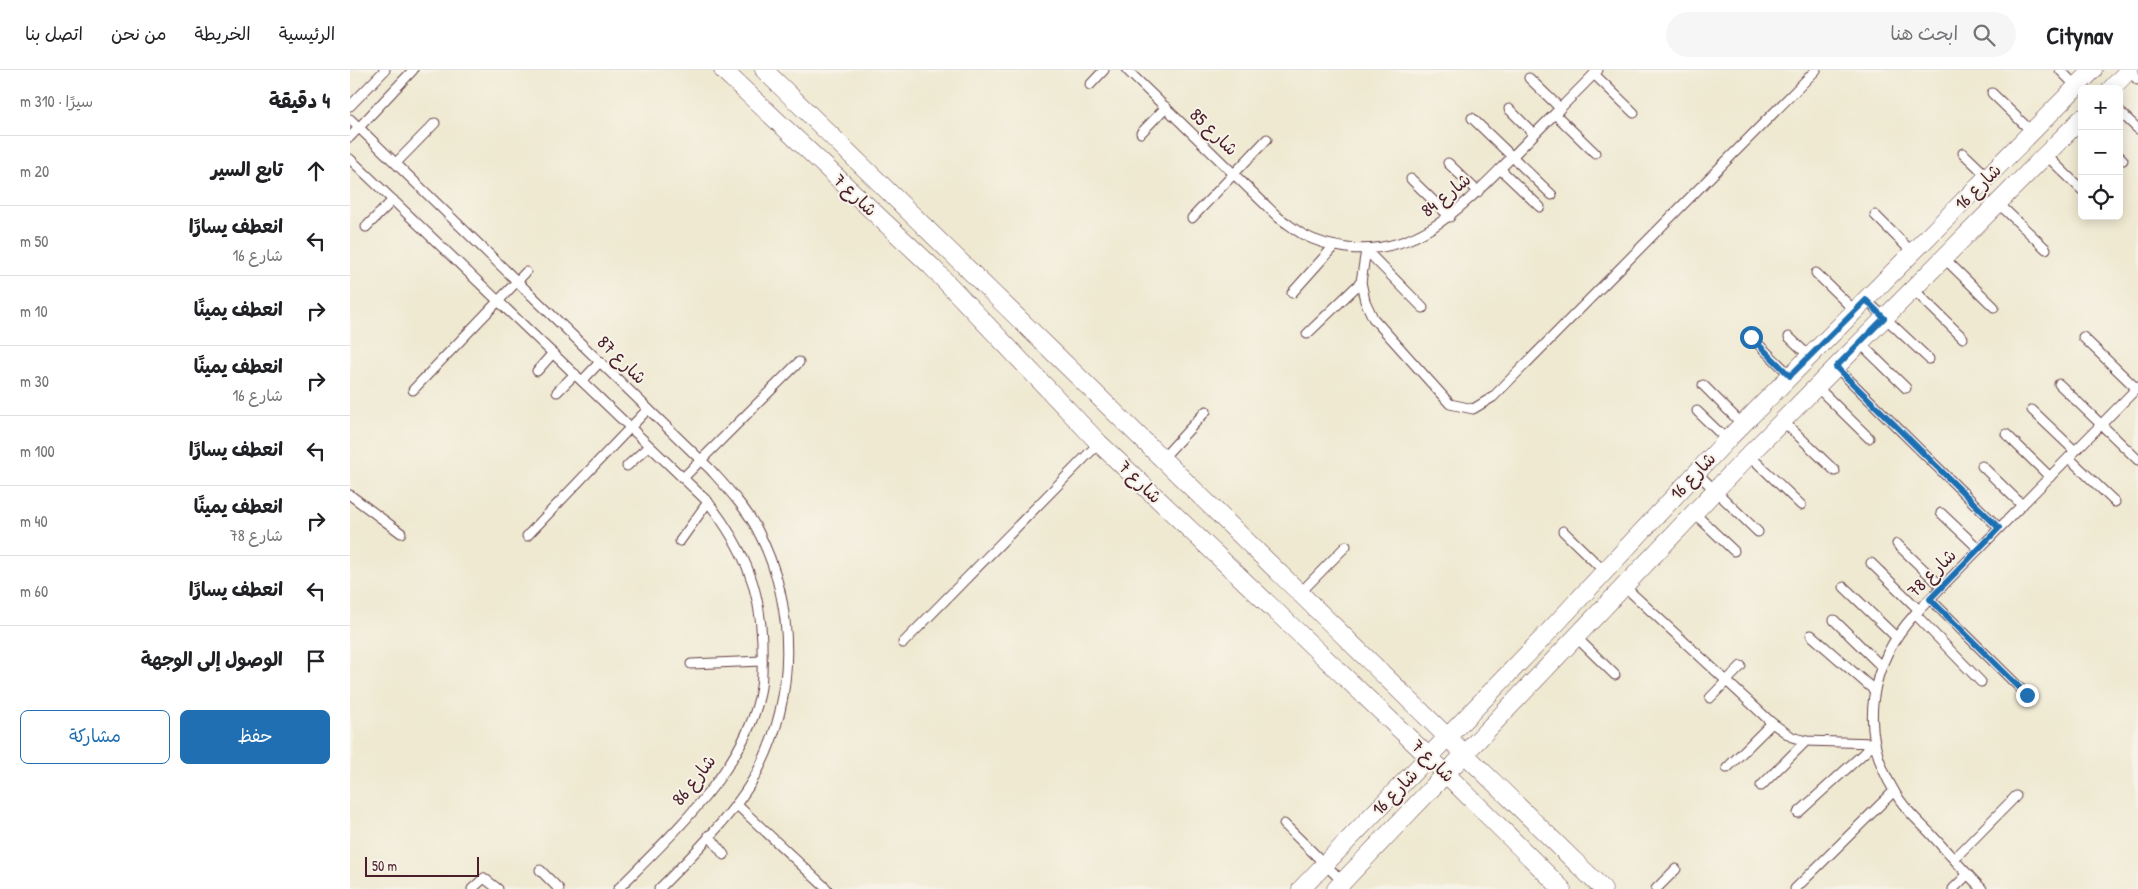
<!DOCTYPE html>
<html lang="ar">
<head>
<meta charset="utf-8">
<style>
	body { margin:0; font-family:"Patrick Hand","Playpen Sans Arabic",sans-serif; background:#f6f6f6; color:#202124; direction:rtl }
	.controls { position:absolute; right:15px; top:15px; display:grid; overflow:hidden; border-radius:8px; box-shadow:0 2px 12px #0003 }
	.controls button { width:45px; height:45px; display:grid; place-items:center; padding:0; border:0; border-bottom:1px solid #e0e0e0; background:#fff; color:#202124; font:25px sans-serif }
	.scale { position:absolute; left:15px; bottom:12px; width:114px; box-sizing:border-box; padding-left:5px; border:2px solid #4a1f2b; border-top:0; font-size:14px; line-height:18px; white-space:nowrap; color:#4a1f2b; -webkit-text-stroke:4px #f7f3e8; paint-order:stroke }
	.stop { position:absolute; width:15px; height:15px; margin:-11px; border:4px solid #1f6fb2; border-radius:50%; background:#fff }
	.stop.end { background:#1f6fb2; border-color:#fff; box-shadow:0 1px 5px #0008 }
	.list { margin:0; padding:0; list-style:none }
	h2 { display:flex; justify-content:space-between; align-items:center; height:65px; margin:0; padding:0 20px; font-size:21px }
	h2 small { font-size:16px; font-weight:400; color:#757577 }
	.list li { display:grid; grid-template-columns:32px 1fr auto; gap:15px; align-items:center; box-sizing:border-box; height:70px; padding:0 20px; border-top:1px solid #e0e0e0 }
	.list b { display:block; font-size:19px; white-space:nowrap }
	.list p { margin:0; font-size:16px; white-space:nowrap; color:#757577 }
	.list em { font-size:16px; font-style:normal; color:#757577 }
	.actions { display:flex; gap:10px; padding:15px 20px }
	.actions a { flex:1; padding:11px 0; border:1px solid #1f6fb2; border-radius:8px; text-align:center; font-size:18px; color:#1f6fb2 }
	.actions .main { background:#1f6fb2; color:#fff }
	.icon { flex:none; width:28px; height:28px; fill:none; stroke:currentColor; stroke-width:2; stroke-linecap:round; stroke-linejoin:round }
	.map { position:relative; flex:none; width:1788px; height:819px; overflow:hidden; direction:ltr }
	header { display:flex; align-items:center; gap:30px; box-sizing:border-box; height:70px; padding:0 25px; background:#fff; border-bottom:1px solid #e0e0e0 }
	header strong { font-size:24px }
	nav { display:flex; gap:28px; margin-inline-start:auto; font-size:18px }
	.search { width:350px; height:45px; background:#f6f6f6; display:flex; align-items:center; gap:12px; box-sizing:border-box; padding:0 18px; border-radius:28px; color:#757577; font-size:19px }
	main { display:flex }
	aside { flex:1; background:#fff }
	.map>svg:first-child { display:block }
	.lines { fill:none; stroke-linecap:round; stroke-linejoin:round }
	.lane-casing { stroke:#633d44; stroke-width:11 }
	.street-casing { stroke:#633d44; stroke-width:19 }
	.lane { stroke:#fff; stroke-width:9 }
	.street { stroke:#fff; stroke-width:18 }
	.route { stroke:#1f6fb2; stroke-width:6 }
	.labels { text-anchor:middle; stroke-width:4; stroke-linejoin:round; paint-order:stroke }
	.street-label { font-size:18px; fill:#4a1f2b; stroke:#f7f3e8 }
</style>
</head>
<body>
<header>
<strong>Citynav</strong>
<div class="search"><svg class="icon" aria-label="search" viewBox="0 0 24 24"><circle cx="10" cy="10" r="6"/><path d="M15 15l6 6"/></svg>ابحث هنا</div>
<nav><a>الرئيسية</a><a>الخريطة</a><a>من نحن</a><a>اتصل بنا</a></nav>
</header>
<main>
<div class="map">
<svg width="1788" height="819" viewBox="0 0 1788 819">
	<rect width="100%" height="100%" fill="#f7f3e8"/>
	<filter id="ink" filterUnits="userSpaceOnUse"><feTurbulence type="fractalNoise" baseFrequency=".02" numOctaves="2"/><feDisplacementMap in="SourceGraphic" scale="10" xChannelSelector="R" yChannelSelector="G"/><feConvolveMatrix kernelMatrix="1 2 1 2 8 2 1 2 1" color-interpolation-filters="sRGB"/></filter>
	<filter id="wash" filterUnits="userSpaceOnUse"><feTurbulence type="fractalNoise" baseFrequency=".0096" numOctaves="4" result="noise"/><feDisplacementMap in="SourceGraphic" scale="20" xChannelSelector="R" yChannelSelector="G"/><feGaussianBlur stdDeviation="1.12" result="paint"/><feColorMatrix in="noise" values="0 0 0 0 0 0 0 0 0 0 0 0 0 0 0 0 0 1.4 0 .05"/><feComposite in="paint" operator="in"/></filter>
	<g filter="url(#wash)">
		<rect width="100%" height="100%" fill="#efe9d1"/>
	</g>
	<g filter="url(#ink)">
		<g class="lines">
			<defs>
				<g id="lane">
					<path d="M777,0L929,148C937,153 945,160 954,165C967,172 983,176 997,178C1067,186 1112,137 1157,92C1187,61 1218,31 1248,0"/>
					<path d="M1710,0L1727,17"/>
					<path d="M1779,1L1788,10"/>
					<path d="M1244,4L1284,43"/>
					<path d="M1179,8L1210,38"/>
					<path d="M740,15L754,0"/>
					<path d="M1642,23L1682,62"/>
					<path d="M0,36L35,0"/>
					<path d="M1159,39L1184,64"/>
					<path d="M1769,41L1788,59"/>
					<path d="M1205,44L1245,83"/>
					<path d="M1122,48L1202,125"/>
					<path d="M0,49L360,399C377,418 395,437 407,459C447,536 447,630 405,706C384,744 340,788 309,819"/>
					<path d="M791,63L816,37"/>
					<path d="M0,67L63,0"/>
					<path d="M1613,83L1638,107"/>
					<path d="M1696,85L1732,120"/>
					<path d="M1769,86L1773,90"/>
					<path d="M0,89L358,432C392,476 410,515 412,571C412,586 413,602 411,617C400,694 320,766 268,819"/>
					<path d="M46,93L85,53"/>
					<path d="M1098,93L1128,122"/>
					<path d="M1150,99L1190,137"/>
					<path d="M1061,109L1100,147"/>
					<path d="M1648,133L1696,179"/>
					<path d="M1525,145L1563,183"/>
					<path d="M842,148L917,69"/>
					<path d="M16,157L43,130"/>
					<path d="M1016,180L1011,212L1015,231L1023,248L1100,334L1123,339L1143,327L1466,0"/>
					<path d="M1016,180L1073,238"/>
					<path d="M1594,188L1644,237"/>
					<path d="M1466,203L1505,241"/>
					<path d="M1563,219L1613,268"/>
					<path d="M942,223L984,176"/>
					<path d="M1516,230L1579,289"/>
					<path d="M957,264L1011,212"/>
					<path d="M1401,267L1441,306"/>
					<path d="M1439,267L1460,287"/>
					<path d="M1733,267L1787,319"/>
					<path d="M1510,273L1556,318"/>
					<path d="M1486,297L1649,458"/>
					<path d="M187,301L203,283"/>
					<path d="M232,311L250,292"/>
					<path d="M1709,314L1788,390"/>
					<path d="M1353,315L1392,354"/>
					<path d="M1467,317L1519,368"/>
					<path d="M63,320L176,202"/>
					<path d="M207,322L225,304"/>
					<path d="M1682,340L1725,381"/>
					<path d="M1347,341L1377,370"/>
					<path d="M1433,351L1485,401"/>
					<path d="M1656,364L1700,407"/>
					<path d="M1399,385L1451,435"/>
					<path d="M1719,388L1765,432"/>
					<path d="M812,389L856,341"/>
					<path d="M277,396L299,376"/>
					<path d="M1632,396L1672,435"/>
					<path d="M1346,402L1408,462"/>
					<path d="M333,408L449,292"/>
					<path d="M0,425L51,463"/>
					<path d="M1344,443L1384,481"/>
					<path d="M1591,443L1629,479"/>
					<path d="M1213,461L1255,502"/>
					<path d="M177,466L298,339"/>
					<path d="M330,471L358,432"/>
					<path d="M1547,474L1592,517"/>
					<path d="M1521,493L1569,540"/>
					<path d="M1275,517L1422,653L1442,667L1456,671L1525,673"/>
					<path d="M1494,517L1546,567"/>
					<path d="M950,523L996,476"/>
					<path d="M1580,529L1677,625"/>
					<path d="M1565,544L1631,612"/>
					<path d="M1484,550L1531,596"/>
					<path d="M1461,565L1524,620"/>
					<path d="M1227,568L1265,605"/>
					<path d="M553,573L749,373"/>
					<path d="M341,594L412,591"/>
					<path d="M1360,628L1391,596"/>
					<path d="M1377,698L1422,653"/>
					<path d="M1411,716L1456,671"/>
					<path d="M386,734L477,819"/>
					<path d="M1448,743L1525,673"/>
					<path d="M934,754L993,812"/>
					<path d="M359,765L374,785"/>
					<path d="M1604,789L1666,726"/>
					<path d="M190,800L209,819"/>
					<path d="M122,819L134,808L148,819"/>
					<path d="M1306,819L1326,799"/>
					<path d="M1445,819L1544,721"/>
					<path d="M1603,819L1618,804"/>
					<path d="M1632,819C1614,801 1597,782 1580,763C1567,750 1552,736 1543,719C1508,660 1519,594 1565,544L1788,317"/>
				</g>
				<g id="street">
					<path d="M373,0L581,196L749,373L1079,687L1212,819"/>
					<path d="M414,0L1253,819"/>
					<path d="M1761,19L1779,0"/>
					<path d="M951,819L1189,572L1377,370L1743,0"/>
					<path d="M986,819L1399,385L1732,48"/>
				</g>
			</defs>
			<!-- lane casing -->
			<use href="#lane" class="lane-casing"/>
			<!-- street casing -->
			<use href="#street" class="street-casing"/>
			<!-- lane -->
			<use href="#lane" class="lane"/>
			<!-- street -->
			<use href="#street" class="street"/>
		</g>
	</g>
	<g class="lines" filter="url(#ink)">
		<!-- route -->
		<path class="route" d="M1401,267L1440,306L1516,230L1534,248L1486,297L1649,458L1580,529L1677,625"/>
	</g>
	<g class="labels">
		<!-- street labels -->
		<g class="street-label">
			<text transform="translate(864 62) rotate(44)" y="6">شارع 85</text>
			<text transform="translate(1628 117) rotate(-45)" y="6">شارع 16</text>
			<text transform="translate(505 125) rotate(43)" y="6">شارع 7</text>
			<text transform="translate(1096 125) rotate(-39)" y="6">شارع 84</text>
			<text transform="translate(272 290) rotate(44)" y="6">شارع 87</text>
			<text transform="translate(1343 406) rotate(-47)" y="6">شارع 16</text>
			<text transform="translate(790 412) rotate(44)" y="6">شارع 7</text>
			<text transform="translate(1582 503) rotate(-45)" y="6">شارع 78</text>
			<text transform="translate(1083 691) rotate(44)" y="6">شارع 7</text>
			<text transform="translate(344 710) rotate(-52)" y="6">شارع 86</text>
			<text transform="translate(1045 722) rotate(-46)" y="6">شارع 16</text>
		</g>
	</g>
</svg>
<div class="controls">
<button>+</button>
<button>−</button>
<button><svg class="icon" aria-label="locate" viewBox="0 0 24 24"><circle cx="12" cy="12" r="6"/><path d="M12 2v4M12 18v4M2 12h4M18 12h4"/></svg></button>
</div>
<div class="scale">50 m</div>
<div class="stop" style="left:1401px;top:267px"></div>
<div class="stop end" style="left:1677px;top:625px"></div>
</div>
<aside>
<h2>4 دقيقة<small>سيرًا · 310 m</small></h2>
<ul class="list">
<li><svg class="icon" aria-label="ahead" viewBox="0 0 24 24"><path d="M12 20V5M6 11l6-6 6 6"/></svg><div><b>تابع السير</b></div><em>20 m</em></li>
<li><svg class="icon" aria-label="left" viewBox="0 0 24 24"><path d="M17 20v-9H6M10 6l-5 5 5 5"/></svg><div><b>انعطف يسارًا</b><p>شارع 16</p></div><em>50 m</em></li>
<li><svg class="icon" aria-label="right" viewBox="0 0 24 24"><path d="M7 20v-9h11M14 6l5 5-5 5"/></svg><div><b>انعطف يمينًا</b></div><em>10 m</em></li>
<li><svg class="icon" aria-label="right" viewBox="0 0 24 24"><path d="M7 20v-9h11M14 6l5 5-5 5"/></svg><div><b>انعطف يمينًا</b><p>شارع 16</p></div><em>30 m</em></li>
<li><svg class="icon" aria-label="left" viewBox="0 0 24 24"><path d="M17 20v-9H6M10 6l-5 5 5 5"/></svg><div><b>انعطف يسارًا</b></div><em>100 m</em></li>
<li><svg class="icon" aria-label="right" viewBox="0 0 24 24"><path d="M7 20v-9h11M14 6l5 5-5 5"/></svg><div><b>انعطف يمينًا</b><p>شارع 78</p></div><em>40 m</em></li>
<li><svg class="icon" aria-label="left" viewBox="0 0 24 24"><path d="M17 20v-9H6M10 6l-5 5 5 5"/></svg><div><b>انعطف يسارًا</b></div><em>60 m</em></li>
<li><svg class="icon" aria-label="arrive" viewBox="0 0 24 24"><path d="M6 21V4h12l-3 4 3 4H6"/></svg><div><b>الوصول إلى الوجهة</b></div></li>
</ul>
<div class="actions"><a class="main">حفظ</a><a>مشاركة</a></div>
</aside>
</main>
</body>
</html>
